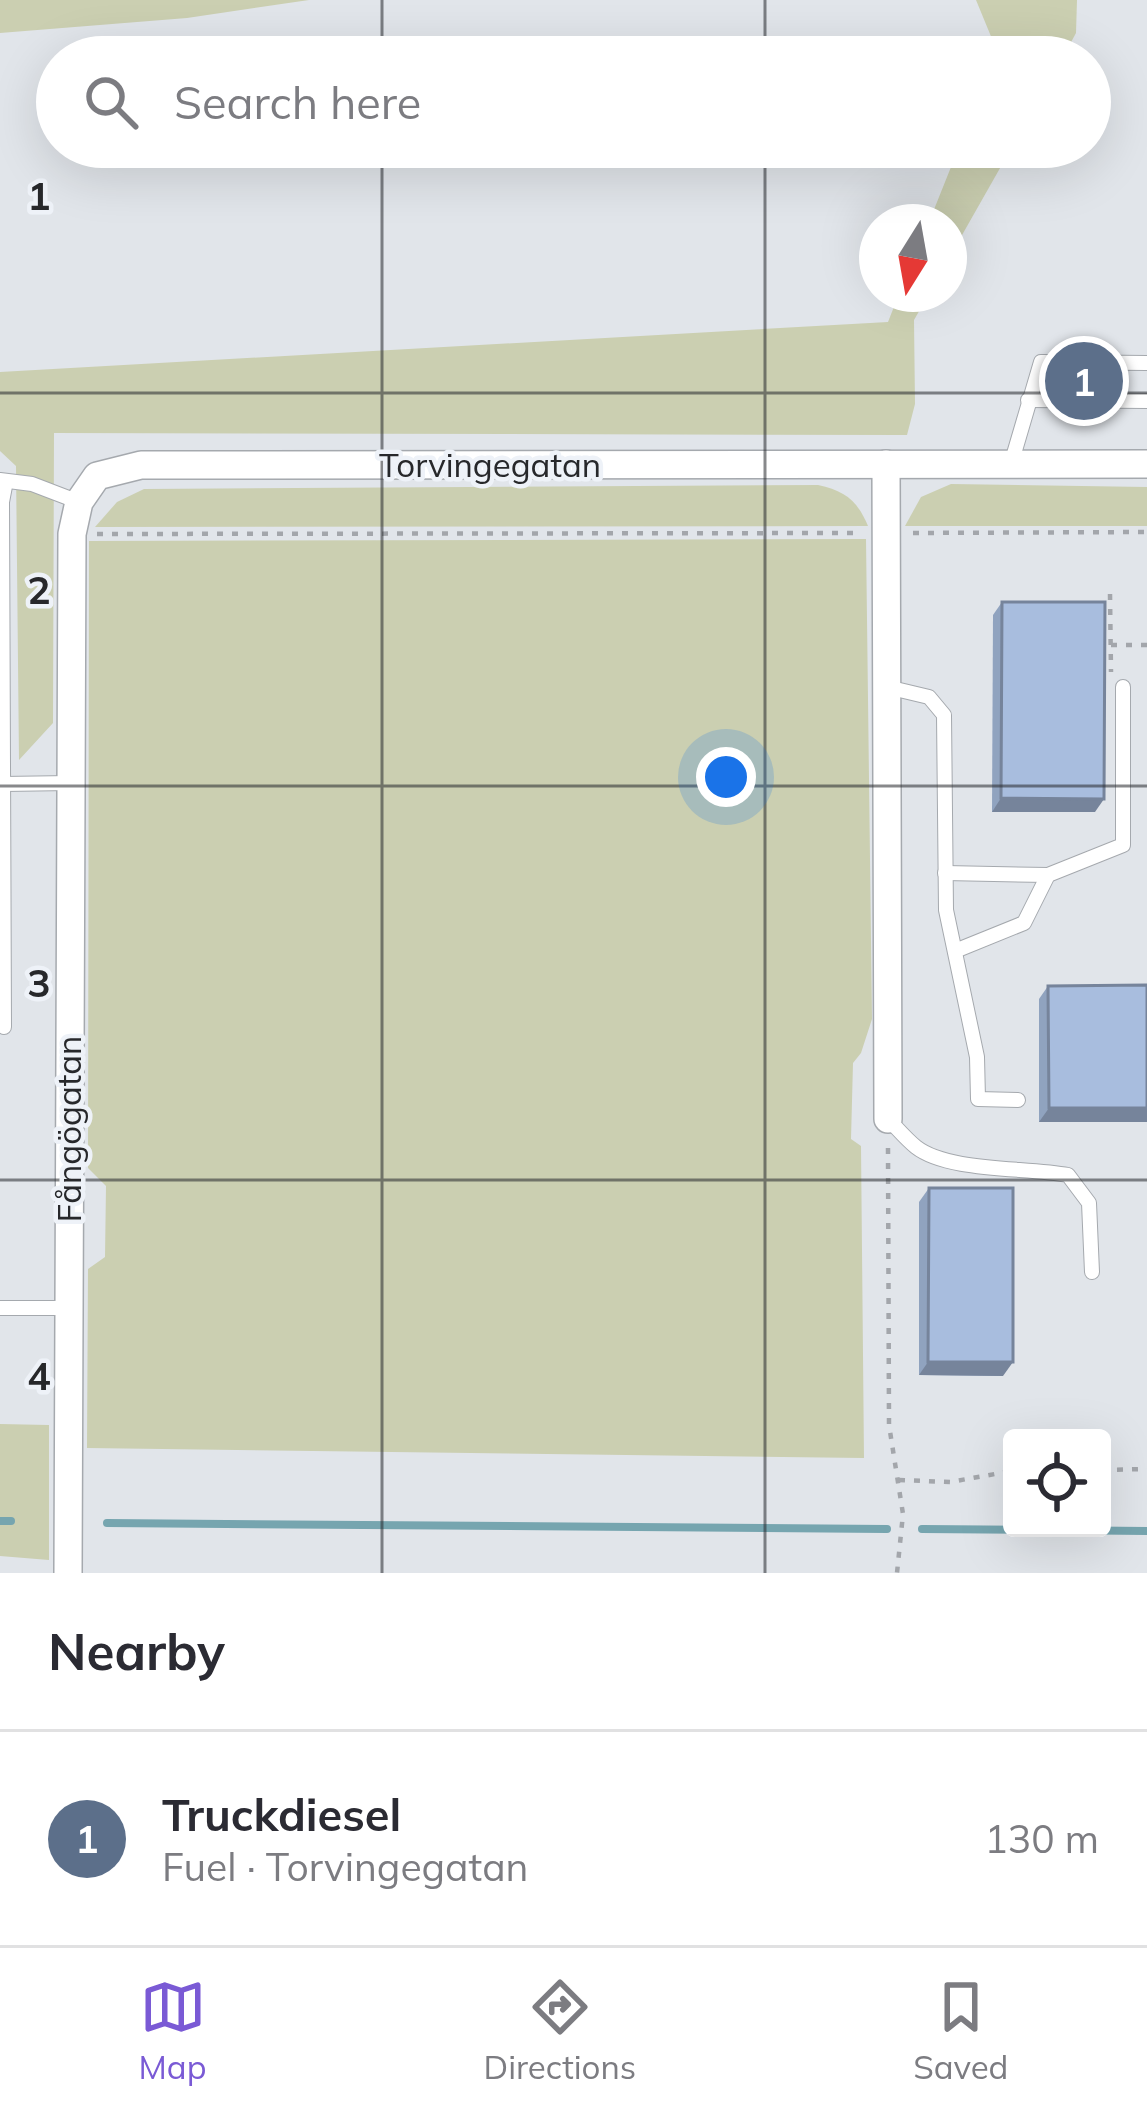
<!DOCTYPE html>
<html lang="en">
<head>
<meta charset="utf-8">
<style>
	body { margin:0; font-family:Mulish,sans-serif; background:#f2f2f3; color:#2b2b33 }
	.controls { position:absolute; right:36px; bottom:36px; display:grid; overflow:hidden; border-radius:12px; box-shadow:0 12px 48px #0002 }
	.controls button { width:108px; height:108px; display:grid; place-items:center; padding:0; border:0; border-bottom:3px solid #e1e1e2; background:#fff; color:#2b2b33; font:60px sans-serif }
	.compass { position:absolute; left:859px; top:204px; width:108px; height:108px; border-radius:50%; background:#fff; box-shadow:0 12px 48px #0002; rotate:191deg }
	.you { position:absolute; left:726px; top:777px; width:42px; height:42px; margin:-30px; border:9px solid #fff; border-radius:50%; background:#1a73e8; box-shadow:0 0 0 18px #1a73e833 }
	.badge { display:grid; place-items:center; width:78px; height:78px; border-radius:50%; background:#7a5ad5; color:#fff; font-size:39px; font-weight:700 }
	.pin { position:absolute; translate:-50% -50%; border:6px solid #fff; box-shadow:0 3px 12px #0006 }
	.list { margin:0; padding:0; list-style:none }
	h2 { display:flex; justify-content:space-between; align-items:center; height:156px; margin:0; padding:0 48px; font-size:51px }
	h2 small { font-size:39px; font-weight:400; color:#7c7c81 }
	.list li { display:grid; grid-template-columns:78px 1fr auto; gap:36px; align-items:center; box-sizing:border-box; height:216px; padding:0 48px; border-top:3px solid #e1e1e2 }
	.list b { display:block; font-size:45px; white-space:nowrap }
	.list p { margin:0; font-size:39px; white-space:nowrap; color:#7c7c81 }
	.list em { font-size:39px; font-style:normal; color:#7c7c81 }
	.icon { flex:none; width:66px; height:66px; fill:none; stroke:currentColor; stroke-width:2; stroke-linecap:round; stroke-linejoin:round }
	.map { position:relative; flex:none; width:1147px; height:1573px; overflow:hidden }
	.search { position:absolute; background:#fff; box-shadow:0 12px 48px #0002; left:36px; right:36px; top:36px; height:132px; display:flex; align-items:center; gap:30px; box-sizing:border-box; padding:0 42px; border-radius:66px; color:#7c7c81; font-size:45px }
	.sheet { height:372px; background:#fff }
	nav { display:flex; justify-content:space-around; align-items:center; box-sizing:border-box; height:168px; border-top:3px solid #e1e1e2; background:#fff; font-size:33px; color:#7c7c81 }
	nav a { display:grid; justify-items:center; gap:6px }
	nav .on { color:#7a5ad5 }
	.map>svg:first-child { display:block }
	.green { fill:#cbcfb1 }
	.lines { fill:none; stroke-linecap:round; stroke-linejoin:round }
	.stream { stroke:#76a5af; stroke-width:8 }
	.service-casing { stroke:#a5a9ae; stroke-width:16 }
	.minor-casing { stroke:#a5a9ae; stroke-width:30 }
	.path { stroke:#a3a6ab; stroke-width:4.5; stroke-dasharray:6 9; stroke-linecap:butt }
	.service { stroke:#fff; stroke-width:14 }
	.minor { stroke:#fff; stroke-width:27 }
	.wall { fill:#90a3bf }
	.shaded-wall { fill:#76849b }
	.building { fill:#a8bdde; stroke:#76849b; stroke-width:3 }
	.grid { fill:none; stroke:#27282b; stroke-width:3; stroke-opacity:0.55 }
	.labels { text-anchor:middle; stroke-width:9; stroke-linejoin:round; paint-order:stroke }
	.street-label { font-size:33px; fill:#27282b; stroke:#eef2f8 }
	.grid-label { font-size:39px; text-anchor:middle; font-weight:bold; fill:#27282b; stroke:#eef2f8; stroke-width:9; stroke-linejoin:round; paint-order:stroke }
</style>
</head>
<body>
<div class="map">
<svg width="1147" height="1573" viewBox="0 0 1147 1573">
	<rect width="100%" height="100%" fill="#e1e5ea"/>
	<!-- green -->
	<g class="green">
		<path d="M0,0H309L187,18L0,33Z"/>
		<path d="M976,0H1077L1076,33L1063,57H995L997,51Z"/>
		<path d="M959,147H1012L949,258V222H929Z"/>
		<path d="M899,294H929L914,320L915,404L907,435L54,433L53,723L19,760L16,466L0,451V372L888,322Z"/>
		<path d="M951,484L1147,487V526H905L921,497Z"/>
		<path d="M818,485C845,491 857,500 868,526L95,527L117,502L144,489Z"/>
		<path d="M866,539L872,1019L861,1053L853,1063L851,1139L861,1146L864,1458L87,1448L88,1269L105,1257L106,1186L88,1168L89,541Z"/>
		<path d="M0,1424L49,1425V1560L0,1556Z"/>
	</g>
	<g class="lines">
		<!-- stream -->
		<g class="stream">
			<path d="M0,1521H11"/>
			<path d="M107,1523L887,1529"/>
			<path d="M922,1529L1147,1531"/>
		</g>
		<defs>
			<g id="service">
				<path d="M1028,400L1147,401"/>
				<path d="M1011,464L1041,362L1147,363"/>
				<path d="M0,480L32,484L79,502"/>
				<path d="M887,687L929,697L944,715L946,910L977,1057L978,1099L1018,1100"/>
				<path d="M3,784L70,783"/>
				<path d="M945,873L1048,875"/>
				<path d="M955,951L1024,923L1048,875L1123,845V687"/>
				<path d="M4,1027L2,502L6,481"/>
				<path d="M888,1119C897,1128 906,1139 916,1147C948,1172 1026,1167 1068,1175L1089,1203L1092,1272"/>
				<path d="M0,1308H69"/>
			</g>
			<g id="minor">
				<path d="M886,464L888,1119"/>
				<path d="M68,1573L72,534L79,502L97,476L141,465L1147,464"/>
			</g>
		</defs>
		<!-- service casing -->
		<use href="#service" class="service-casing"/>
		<!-- minor casing -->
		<use href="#minor" class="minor-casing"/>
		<!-- path -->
		<g class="path">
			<path d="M913,533L1147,532"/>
			<path d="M97,534L859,533"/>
			<path d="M1110,594L1111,672"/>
			<path d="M1111,645H1147"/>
			<path d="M888,1148L889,1425L903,1514L897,1573"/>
			<path d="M1102,1470L1147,1469"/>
			<path d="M899,1480L950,1482L1012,1471"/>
		</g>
		<!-- service -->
		<use href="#service" class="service"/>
		<!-- minor -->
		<use href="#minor" class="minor"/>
	</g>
	<!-- wall -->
	<g class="wall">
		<path d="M1002,602L1095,812H992L993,615Z"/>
		<path d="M1147,985V1122H1039V999L1048,986Z"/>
		<path d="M929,1188L1003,1376L919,1375V1202Z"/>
	</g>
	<!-- shaded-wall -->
	<g class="shaded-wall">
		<path d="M1001,798L1104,799L1095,812H992Z"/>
		<path d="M1049,1108H1147V1122H1039Z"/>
		<path d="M928,1362H1013L1003,1376L919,1375Z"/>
	</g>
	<!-- building -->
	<g class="building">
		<path d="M1002,602H1105L1104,799L1001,798Z"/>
		<path d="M1147,985V1108H1049L1048,986Z"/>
		<path d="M929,1188H1013V1362H928Z"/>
	</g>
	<!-- grid -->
	<path class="grid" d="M382,0V57M765,0V57M382,147V1573M765,147V1573M0,393H1147M0,786H1147M0,1180H1147"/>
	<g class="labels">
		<!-- street labels -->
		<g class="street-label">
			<text x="490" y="477">Torvingegatan</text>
			<text transform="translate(69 1129) rotate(-90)" y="12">Fångögatan</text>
		</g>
	</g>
	<g class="grid-label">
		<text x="39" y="210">1</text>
		<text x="39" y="604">2</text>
		<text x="39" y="997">3</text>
		<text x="39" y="1390">4</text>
	</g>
</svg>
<div class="controls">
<button><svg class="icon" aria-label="locate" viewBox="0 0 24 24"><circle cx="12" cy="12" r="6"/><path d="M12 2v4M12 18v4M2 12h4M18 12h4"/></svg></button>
</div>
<svg class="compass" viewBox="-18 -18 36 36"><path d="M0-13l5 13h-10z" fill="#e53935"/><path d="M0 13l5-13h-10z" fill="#7c7c81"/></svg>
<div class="you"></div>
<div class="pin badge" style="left:1084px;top:381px;background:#5c6f8a">1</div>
<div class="search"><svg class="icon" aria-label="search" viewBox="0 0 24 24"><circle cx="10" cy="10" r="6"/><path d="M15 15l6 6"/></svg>Search here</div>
</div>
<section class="sheet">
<h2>Nearby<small></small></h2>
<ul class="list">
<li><span class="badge" style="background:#5c6f8a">1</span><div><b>Truckdiesel</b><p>Fuel · Torvingegatan</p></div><em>130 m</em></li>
</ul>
</section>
<nav>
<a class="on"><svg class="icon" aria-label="map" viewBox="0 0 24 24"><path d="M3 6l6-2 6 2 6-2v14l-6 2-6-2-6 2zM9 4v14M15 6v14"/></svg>Map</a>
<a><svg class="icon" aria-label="directions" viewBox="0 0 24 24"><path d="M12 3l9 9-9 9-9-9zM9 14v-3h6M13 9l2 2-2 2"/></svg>Directions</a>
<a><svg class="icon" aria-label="saved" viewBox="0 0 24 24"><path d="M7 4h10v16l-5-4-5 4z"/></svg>Saved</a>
</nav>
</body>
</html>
